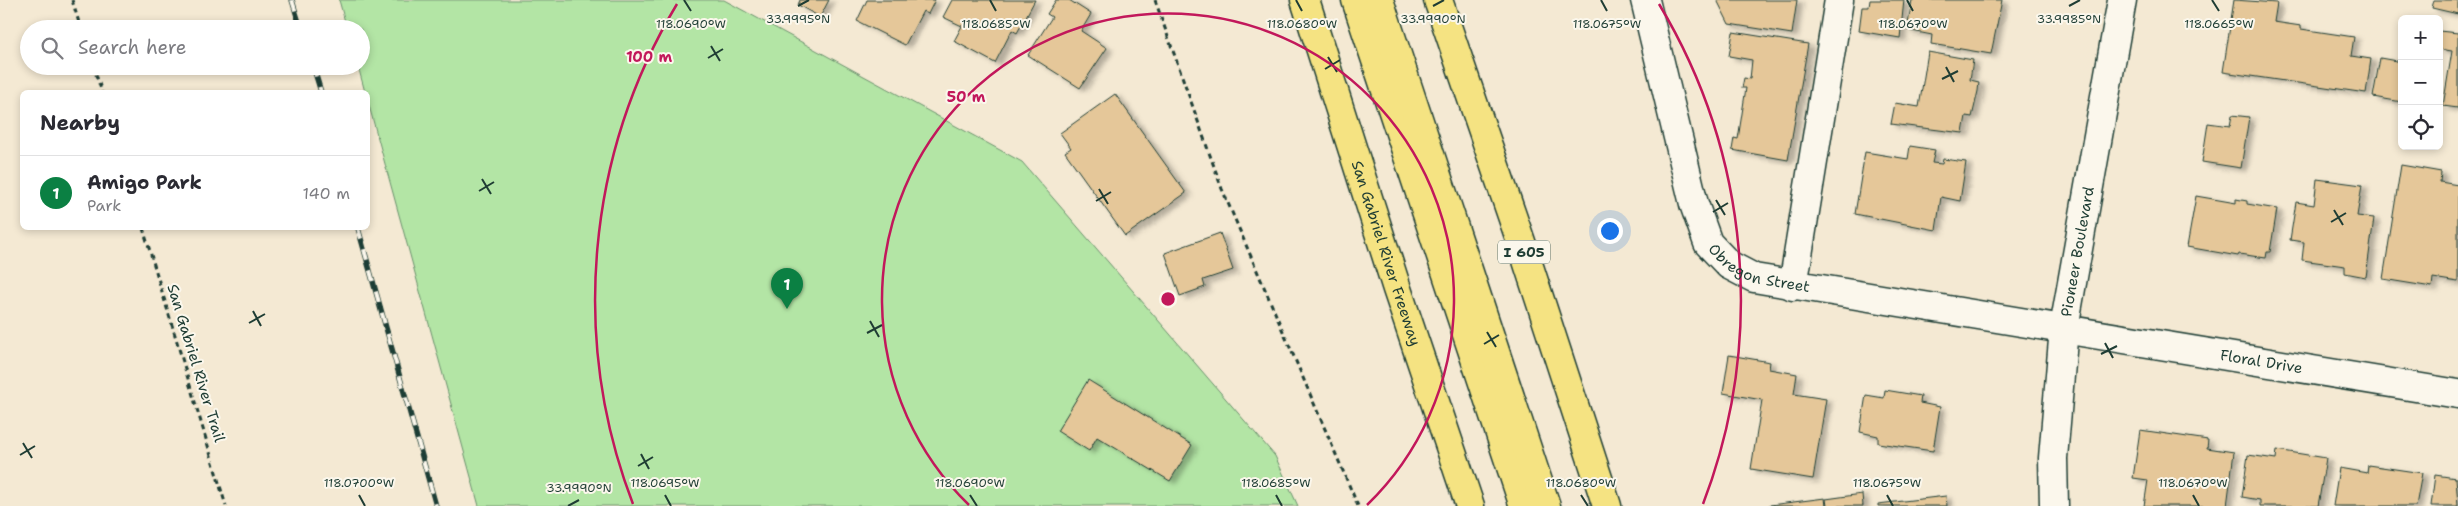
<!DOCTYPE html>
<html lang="en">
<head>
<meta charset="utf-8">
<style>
	body { margin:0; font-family:"Shantell Sans",sans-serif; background:#f7f7f7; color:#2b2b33 }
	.controls { position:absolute; right:15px; top:15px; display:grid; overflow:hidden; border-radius:8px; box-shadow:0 2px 8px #0003 }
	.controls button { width:45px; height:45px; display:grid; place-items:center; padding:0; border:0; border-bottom:1px solid #e1e1e2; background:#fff; color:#2b2b33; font:25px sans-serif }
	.you { position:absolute; left:1609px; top:230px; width:18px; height:18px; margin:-12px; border:4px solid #fff; border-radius:50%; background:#1a73e8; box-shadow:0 0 0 8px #1a73e833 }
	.badge { display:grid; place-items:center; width:32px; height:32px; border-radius:50%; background:#0b8043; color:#fff; font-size:16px; font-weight:700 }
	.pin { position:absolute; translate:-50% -41px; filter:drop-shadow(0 1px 2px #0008) }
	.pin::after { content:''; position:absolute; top:26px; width:18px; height:15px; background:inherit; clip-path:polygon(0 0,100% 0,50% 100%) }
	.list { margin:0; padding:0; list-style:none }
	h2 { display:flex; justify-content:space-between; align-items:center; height:65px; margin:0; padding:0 20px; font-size:21px }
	h2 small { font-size:16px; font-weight:400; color:#7c7c81 }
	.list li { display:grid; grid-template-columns:32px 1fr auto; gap:15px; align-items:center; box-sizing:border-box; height:75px; padding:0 20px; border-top:1px solid #e1e1e2 }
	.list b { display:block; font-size:19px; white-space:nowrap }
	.list p { margin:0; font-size:16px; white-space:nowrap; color:#7c7c81 }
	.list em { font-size:16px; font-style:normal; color:#7c7c81 }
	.icon { flex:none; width:28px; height:28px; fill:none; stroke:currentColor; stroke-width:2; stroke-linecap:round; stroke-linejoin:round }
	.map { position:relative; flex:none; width:2458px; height:506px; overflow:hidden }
	.search { position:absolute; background:#fff; box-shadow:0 2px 8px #0003; left:20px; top:20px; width:350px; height:55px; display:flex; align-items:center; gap:12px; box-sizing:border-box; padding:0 18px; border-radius:28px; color:#7c7c81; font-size:19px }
	.panel { position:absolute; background:#fff; box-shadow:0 2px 8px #0003; left:20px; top:90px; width:350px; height:140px; border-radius:8px }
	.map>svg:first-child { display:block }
	.green { fill:#b3e5a5; stroke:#69916c }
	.building { fill:#e5c799; stroke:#1f3d34; filter:url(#shadow) }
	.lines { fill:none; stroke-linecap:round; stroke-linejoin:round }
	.minor-casing { stroke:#1f3d34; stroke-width:31 }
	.highway-casing { stroke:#1f3d34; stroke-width:31 }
	.path { stroke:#1f3d34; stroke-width:3; stroke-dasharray:5 4; stroke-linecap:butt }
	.minor { stroke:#fbf7ec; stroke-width:28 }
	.highway { stroke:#f5e382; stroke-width:28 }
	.rail-casing { stroke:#1f3d34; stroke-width:5.5 }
	.rail { stroke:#fbf7ec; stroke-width:4; stroke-dasharray:11; stroke-linecap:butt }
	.ticks { fill:none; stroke:#1f3d34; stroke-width:2 }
	.ring { fill:none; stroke:#c2185b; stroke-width:2.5 }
	.labels { text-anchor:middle; stroke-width:4; stroke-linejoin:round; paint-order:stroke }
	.shield { fill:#fbf7ec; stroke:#61756b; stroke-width:1 }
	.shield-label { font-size:14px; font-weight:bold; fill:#1f3d34 }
	.street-label { font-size:15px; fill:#1f3d34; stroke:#fbf7ec }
	.ticks-label { font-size:12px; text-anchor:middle; fill:#1f3d34; stroke:#fbf7ec; stroke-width:4; stroke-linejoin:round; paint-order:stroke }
	.centre { fill:#c2185b; stroke:#fbf7ec; stroke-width:2.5 }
	.ring-label { font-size:15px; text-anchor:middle; font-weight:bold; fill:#c2185b; stroke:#fbf7ec; stroke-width:4; stroke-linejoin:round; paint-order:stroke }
</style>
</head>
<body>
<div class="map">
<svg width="2458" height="506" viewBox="0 0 2458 506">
	<defs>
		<filter id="shadow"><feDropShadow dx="5.5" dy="3" stdDeviation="2.5" flood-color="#0004"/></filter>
	</defs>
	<rect width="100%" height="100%" fill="#f4e9d3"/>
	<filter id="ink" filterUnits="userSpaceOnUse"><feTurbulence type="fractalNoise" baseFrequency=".02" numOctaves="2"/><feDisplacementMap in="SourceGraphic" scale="10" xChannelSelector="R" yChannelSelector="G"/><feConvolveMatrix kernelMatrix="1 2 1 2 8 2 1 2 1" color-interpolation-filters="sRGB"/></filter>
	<g filter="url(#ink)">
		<!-- green -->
		<path class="green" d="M339,0H724L1022,162L1275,456L1298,506H479L368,102V92H365L358,66H361V29H347Z"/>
		<!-- building -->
		<g class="building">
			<path d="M800,0H829L820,17L798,5Z"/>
			<path d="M867,0H935L928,14L923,11L905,45L857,21Z"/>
			<path d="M952,0H1035L1017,33L1012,30L995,63L954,41L962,26L943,17Z"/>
			<path d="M1056,0H1069L1091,14L1081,31L1107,48L1080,88L1028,55L1052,17L1047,14Z"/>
			<path d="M1717,0H1797L1792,34L1729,24Z"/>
			<path d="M1870,0H1904L1900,38L1859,31L1862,7H1869Z"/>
			<path d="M1912,0H2002L1991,54L1931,44L1932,35L1907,30Z"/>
			<path d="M2234,0L2277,3L2274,22L2301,26V29L2354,37L2351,56L2371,59L2366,93L2223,72Z"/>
			<path d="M2434,0H2458V14L2432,8Z"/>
			<path d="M2439,31L2458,33V108L2443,106L2452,51L2439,49Z"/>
			<path d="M1733,32L1808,44L1788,160L1732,150L1734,138L1738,139L1746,88H1742L1744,78L1750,79L1752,60L1729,56Z"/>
			<path d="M1928,52L1973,60L1970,80L1979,82L1978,91L1972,117L1966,116L1963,133L1891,124L1895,103L1919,107Z"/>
			<path d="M2380,58L2402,62V102L2373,97Z"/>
			<path d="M1115,94L1186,193L1125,236L1065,152L1071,148L1060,133Z"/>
			<path d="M2232,115L2249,117L2241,168L2202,162L2208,123L2230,126Z"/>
			<path d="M1910,146L1935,150L1932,163L1942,164L1943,159L1966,162L1960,201L1941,197L1936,230L1855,214L1865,152L1908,159Z"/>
			<path d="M2401,165L2441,172L2440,182L2458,185V282L2433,278L2432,287L2383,279Z"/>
			<path d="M2317,179L2362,185L2357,216L2374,218L2366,277L2345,273V266L2302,260L2304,242L2290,240L2296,202L2314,205Z"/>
			<path d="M2196,196L2236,203V199L2247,201V204L2277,209L2270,252H2267L2266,258L2239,254L2238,256L2187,247Z"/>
			<path d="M1220,233L1233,270L1203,280L1205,287L1180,296L1165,253Z"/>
			<path d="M1729,355L1770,362L1769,369L1797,374L1794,394L1826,399L1813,479L1751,469L1762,400L1723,393Z"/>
			<path d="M1088,380L1192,445L1170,481L1097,437L1089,451L1057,431Z"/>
			<path d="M1885,390L1921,396L1920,403L1940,407L1933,451L1878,443V436L1860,432L1866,395L1884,398Z"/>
			<path d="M2140,430L2208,440L2207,448L2234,452L2227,506H2144L2148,480L2133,478Z"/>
			<path d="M2277,450L2326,458L2318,506H2260V500L2242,497L2248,455L2276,459Z"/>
			<path d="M2368,465L2422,473L2416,506H2333L2339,468L2367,473Z"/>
			<path d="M2435,475L2456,478L2458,506H2431Z"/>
			<path d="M1862,494L1863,506H1827L1826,499Z"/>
			<path d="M1946,496L1947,506H1878V504Z"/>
			<path d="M1825,498L1826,506H1770V505Z"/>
		</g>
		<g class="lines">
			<defs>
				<g id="minor">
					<path id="s1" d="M1645,0L1694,204L1708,243L1729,265L1754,278L2458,394"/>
					<path d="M1793,286L1839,0"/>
					<path id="s2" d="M2054,506L2053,458L2064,328L2122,0"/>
				</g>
				<g id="highway">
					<path id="s3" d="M1305,0L1397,289L1470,506"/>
					<path d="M1356,0L1524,506"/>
					<path d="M1379,0L1546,506"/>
					<path d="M1438,0L1521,242L1607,506"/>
				</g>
			</defs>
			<!-- minor casing -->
			<use href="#minor" class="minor-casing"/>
			<!-- highway casing -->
			<use href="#highway" class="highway-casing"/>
			<!-- path -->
			<g class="path">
				<path d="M72,0L81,29"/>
				<path d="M1155,0L1222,189L1358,506"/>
				<path d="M93,66L102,92"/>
				<path d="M143,228L226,506"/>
			</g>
			<!-- minor -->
			<use href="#minor" class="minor"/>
			<!-- highway -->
			<use href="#highway" class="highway"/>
			<defs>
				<g id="rail">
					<path d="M292,0L301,29"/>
					<path d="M313,66L321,92"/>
					<path d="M358,228L436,506"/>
				</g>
			</defs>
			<!-- rail casing -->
			<use href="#rail" class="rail-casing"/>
			<!-- rail -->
			<use href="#rail" class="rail"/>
		</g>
	</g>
	<!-- ticks -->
	<path class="ticks" d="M684,0L691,11M990,0L996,11M1296,0L1302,11M1601,0L1607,11M1907,0L1913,11M2212,0L2219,11M798,6L809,0M1433,6L1444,0M2069,6L2080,0M711,46L720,61M1328,57L1337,72M708,58L723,49M1946,67L1954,82M1325,69L1340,60M1942,79L1958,71M482,179L491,194M1099,189L1108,204M479,191L494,182M1716,200L1725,215M1096,201L1111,192M2334,210L2343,225M1713,212L1728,203M2331,222L2346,213M253,311L261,326M870,321L879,337M249,323L265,314M1487,332L1496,347M867,333L882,325M2105,343L2113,358M1484,344L1499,335M2101,354L2117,346M23,443L32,458M641,454L649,469M20,455L35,446M638,466L653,457M359,495L365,506M665,495L671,506M970,495L977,506M1276,495L1282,506M1581,495L1588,506M1887,495L1893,506M2193,495L2199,506M568,506L579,500"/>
	<!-- distance rings -->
	<g class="ring">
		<path d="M969 505A286 286 0 1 1 1367 505"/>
		<path d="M633 504A573 573 0 0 1 677 4M1659 4A573 573 0 0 1 1703 504"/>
	</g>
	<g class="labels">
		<!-- shield labels -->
		<rect class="shield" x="1498" y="240.5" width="52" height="23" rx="4"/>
		<g class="shield-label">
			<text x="1524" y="257">I 605</text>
		</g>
		<!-- street labels -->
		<g class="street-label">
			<text dy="5" stroke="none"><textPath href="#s2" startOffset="256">Pioneer Boulevard</textPath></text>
			<text dy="5" stroke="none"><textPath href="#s3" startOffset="266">San Gabriel River Freeway</textPath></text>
			<text dy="5" stroke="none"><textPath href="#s1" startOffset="311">Obregon Street</textPath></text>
			<text dy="5" stroke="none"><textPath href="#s1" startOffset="824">Floral Drive</textPath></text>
			<text transform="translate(196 363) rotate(73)" y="5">San Gabriel River Trail</text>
		</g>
	</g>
	<g class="ticks-label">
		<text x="798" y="23">33.9995°N</text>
		<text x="1433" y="23">33.9990°N</text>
		<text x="2069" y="23">33.9985°N</text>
		<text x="691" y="28">118.0690°W</text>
		<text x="996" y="28">118.0685°W</text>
		<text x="1302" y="28">118.0680°W</text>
		<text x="1913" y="28">118.0670°W</text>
		<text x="2219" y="28">118.0665°W</text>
		<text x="1607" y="28">118.0675°W</text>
		<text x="359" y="487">118.0700°W</text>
		<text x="665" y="487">118.0695°W</text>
		<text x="970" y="487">118.0690°W</text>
		<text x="1276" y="487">118.0685°W</text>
		<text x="1581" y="487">118.0680°W</text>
		<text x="1887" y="487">118.0675°W</text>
		<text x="2193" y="487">118.0670°W</text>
		<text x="579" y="492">33.9990°N</text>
	</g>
	<circle cx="1168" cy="299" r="8" class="centre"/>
	<g class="ring-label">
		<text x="649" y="62">100 m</text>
		<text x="966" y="102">50 m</text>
	</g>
</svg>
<div class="controls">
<button>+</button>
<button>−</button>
<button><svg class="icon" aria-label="locate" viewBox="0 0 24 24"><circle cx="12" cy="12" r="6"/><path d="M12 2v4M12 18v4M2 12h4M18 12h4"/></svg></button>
</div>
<div class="you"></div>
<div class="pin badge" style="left:787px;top:309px">1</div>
<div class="search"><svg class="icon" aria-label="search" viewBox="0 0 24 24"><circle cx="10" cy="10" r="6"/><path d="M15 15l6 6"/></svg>Search here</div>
<section class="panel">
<h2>Nearby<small></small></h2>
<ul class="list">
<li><span class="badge">1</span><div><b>Amigo Park</b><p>Park</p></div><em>140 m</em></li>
</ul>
</section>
</div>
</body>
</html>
